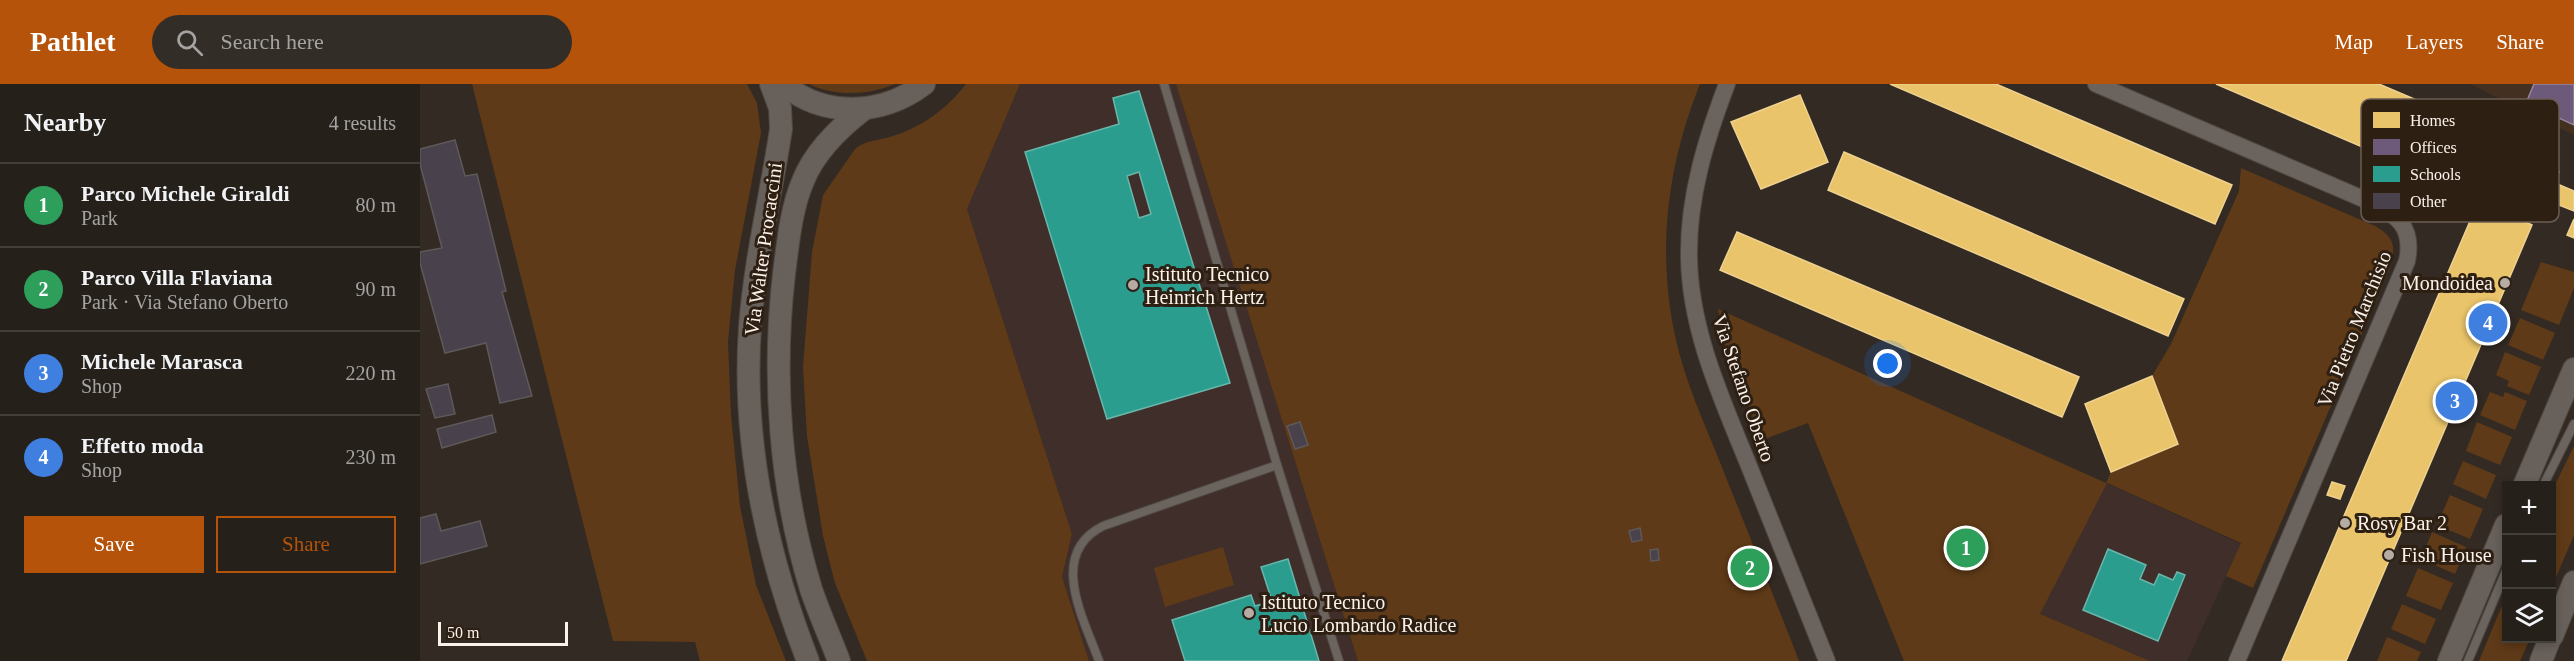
<!DOCTYPE html>
<html lang="en">
<head>
<meta charset="utf-8">
<style>
	body { margin:0; font-family:Georgia,serif; background:#322d27; color:#f1f3f6 }
	.controls { position:absolute; right:18px; bottom:18px; display:grid; overflow:hidden; border-radius:0px; box-shadow:0 3px 9px #0003 }
	.controls button { width:54px; height:54px; display:grid; place-items:center; padding:0; border:0; border-bottom:2px solid #423e39; background:#26201a; color:#f1f3f6; font:30px sans-serif }
	.scale { position:absolute; left:18px; bottom:15px; width:130px; box-sizing:border-box; padding-left:6px; border:3px solid #fcf2ea; border-top:0; font-size:16px; line-height:21px; white-space:nowrap; color:#fcf2ea; -webkit-text-stroke:4px #2e1f13; paint-order:stroke }
	.you { position:absolute; left:1468px; top:280px; width:21px; height:21px; margin:-15px; border:4px solid #fff; border-radius:50%; background:#1a73e8; box-shadow:0 0 0 9px #1a73e833 }
	.badge { display:grid; place-items:center; width:39px; height:39px; border-radius:50%; background:#b45309; color:#fff; font-size:20px; font-weight:700 }
	.pin { position:absolute; translate:-50% -50%; border:3px solid #fff; box-shadow:0 2px 6px #0006 }
	.list { margin:0; padding:0; list-style:none }
	h2 { display:flex; justify-content:space-between; align-items:center; height:78px; margin:0; padding:0 24px; font-size:26px }
	h2 small { font-size:20px; font-weight:400; color:#a4a3a2 }
	.list li { display:grid; grid-template-columns:39px 1fr auto; gap:18px; align-items:center; box-sizing:border-box; height:84px; padding:0 24px; border-top:2px solid #423e39 }
	.list b { display:block; font-size:22px; white-space:nowrap }
	.list p { margin:0; font-size:20px; white-space:nowrap; color:#a4a3a2 }
	.list em { font-size:20px; font-style:normal; color:#a4a3a2 }
	.actions { display:flex; gap:12px; padding:18px 24px }
	.actions a { flex:1; padding:14px 0; border:2px solid #b45309; border-radius:0px; text-align:center; font-size:21px; color:#b45309 }
	.actions .main { background:#b45309; color:#fff }
	.icon { flex:none; width:33px; height:33px; fill:none; stroke:currentColor; stroke-width:2; stroke-linecap:round; stroke-linejoin:round }
	.map { position:relative; flex:none; width:2154px; height:577px; overflow:hidden }
	header { display:flex; align-items:center; gap:36px; box-sizing:border-box; height:84px; padding:0 30px; background:#b45309; color:#fff }
	header strong { font-size:28px }
	nav { display:flex; gap:33px; margin-inline-start:auto; font-size:21px }
	.search { width:420px; height:54px; background:#322d27; display:flex; align-items:center; gap:15px; box-sizing:border-box; padding:0 21px; border-radius:33px; color:#a4a3a2; font-size:22px }
	main { display:flex }
	aside { flex:1; background:#26201a }
	.map>svg:first-child { display:block }
	.built { fill:#433020 }
	.education { fill:#402e2a }
	.green { fill:#5e3a18 }
	.homes { fill:#e9c46a; stroke:#efd290; stroke-width:1.5 }
	.offices { fill:#6d597a; stroke:#98879c; stroke-width:1.5 }
	.schools { fill:#2a9d8f; stroke:#69b6aa; stroke-width:1.5; fill-rule:evenodd }
	.building { fill:#49414b; stroke:#5e595a; stroke-width:1.5 }
	.lines { fill:none; stroke-linecap:round; stroke-linejoin:round }
	.lane-casing { stroke:#4f4841; stroke-width:10 }
	.street-casing { stroke:#4f4841; stroke-width:18 }
	.secondary-casing { stroke:#4f4841; stroke-width:24 }
	.lane { stroke:#6a635e; stroke-width:8 }
	.street { stroke:#6a635e; stroke-width:16 }
	.secondary { stroke:#68605a; stroke-width:22 }
	.poi-dot { fill:#b6aca4; stroke:#2e1f13; stroke-width:2 }
	.labels { text-anchor:middle; stroke-width:6; stroke-linejoin:round; paint-order:stroke }
	.street-label { font-size:20px; fill:#fcf2ea; stroke:#2e1f13 }
	.poi-label { font-size:20px; fill:#fcf2ea; stroke:#2e1f13; text-anchor:start }
	.key { fill:#2e1f13; stroke:#6c5e54; stroke-width:1.5 }
	.key-label { font-size:16px; fill:#fcf2ea }
</style>
</head>
<body>
<header>
<strong>Pathlet</strong>
<div class="search"><svg class="icon" aria-label="search" viewBox="0 0 24 24"><circle cx="10" cy="10" r="6"/><path d="M15 15l6 6"/></svg>Search here</div>
<nav><a>Map</a><a>Layers</a><a>Share</a></nav>
</header>
<main>
<aside>
<h2>Nearby<small>4 results</small></h2>
<ul class="list">
<li><span class="badge" style="background:#2e9e5b">1</span><div><b>Parco Michele Giraldi</b><p>Park</p></div><em>80 m</em></li>
<li><span class="badge" style="background:#2e9e5b">2</span><div><b>Parco Villa Flaviana</b><p>Park · Via Stefano Oberto</p></div><em>90 m</em></li>
<li><span class="badge" style="background:#3f7fe0">3</span><div><b>Michele Marasca</b><p>Shop</p></div><em>220 m</em></li>
<li><span class="badge" style="background:#3f7fe0">4</span><div><b>Effetto moda</b><p>Shop</p></div><em>230 m</em></li>
</ul>
<div class="actions"><a class="main">Save</a><a>Share</a></div>
</aside>
<div class="map">
<svg width="2154" height="577" viewBox="0 0 2154 577">
	<rect width="100%" height="100%" fill="#332a23"/>
	<!-- built -->
	<path class="built" d="M2050,0H2154V51Z"/>
	<!-- education -->
	<g class="education">
		<path d="M600,0H756L938,577H669L642,493L652,450L547,125Z"/>
		<path d="M1686,399L1821,460L1767,577H1730L1620,530Z"/>
	</g>
	<!-- green -->
	<g class="green">
		<path d="M52,0H327L337,19L341,49L315,186L308,258L311,331L320,422L336,501L366,577H280L275,558L193,557Z"/>
		<path d="M389,0H475C450,11 414,13 389,0Z"/>
		<path d="M546,0H600L547,125L652,450L642,493L669,577H447L415,499L403,452L387,352L383,283L392,168L403,111L435,65C445,56 457,57 470,53C502,43 526,26 546,0Z"/>
		<path d="M756,0H1280C1245,87 1235,180 1260,272C1271,312 1290,352 1305,391C1330,453 1355,515 1379,577H938Z"/>
		<path d="M1821,84L1955,142C1976,154 1976,164 1969,186L1833,504L1806,492L1821,459L1687,399L1620,530L1730,577H1484L1388,339L1342,356L1307,270L1298,225L1686,399L1691,388L1758,360L1732,292L1751,260L1819,107Z"/>
		<path d="M2121,178L2154,188V204L2139,241L2101,226Z"/>
		<path d="M2100,234L2135,249L2123,276L2088,261Z"/>
		<path d="M2085,268L2121,283L2109,311L2087,302L2089,297L2076,291Z"/>
		<path d="M2070,308L2083,313L2085,308L2107,317L2095,346L2060,331Z"/>
		<path d="M2057,338L2092,353L2080,381L2046,367Z"/>
		<path d="M2154,362V451L2132,503V407Z"/>
		<path d="M2043,377L2076,391L2066,415L2033,400Z"/>
		<path d="M2030,411L2063,425L2050,455L2017,441Z"/>
		<path d="M2012,448L2046,463L2035,490L2001,475Z"/>
		<path d="M803,463L814,501L745,523L734,484Z"/>
		<path d="M1998,484L2033,499L2021,526L1986,512Z"/>
		<path d="M2086,512V554L2110,555L2100,577H2059Z"/>
		<path d="M1982,520L2016,535L2005,560L1971,545Z"/>
		<path d="M1967,553L2001,568L1997,577H1957Z"/>
	</g>
	<!-- homes -->
	<g class="homes">
		<path d="M1470,0H1576L1812,101L1795,140Z"/>
		<path d="M1796,0H1959L2074,49L2066,68L2072,70L2076,60L2084,64L2088,55L2134,74L2130,84L2139,88L2135,99L2154,107V127L2129,117L2127,124L2117,120L2113,128L2103,124L2099,135L2112,141L1926,577H1862L2059,116L2071,122L2075,113L2066,109L2069,101L2061,97L2054,111Z"/>
		<path d="M1380,11L1408,78L1341,105L1311,38Z"/>
		<path d="M1424,68L1764,215L1748,252L1408,106Z"/>
		<path d="M2154,135V154L2147,151Z"/>
		<path d="M1317,148L1659,293L1642,333L1300,186Z"/>
		<path d="M1732,292L1758,360L1691,388L1665,320Z"/>
		<path d="M1912,398L1925,402L1920,415L1907,411Z"/>
	</g>
	<!-- offices -->
	<path class="offices" d="M2114,0H2154V41L2106,19Z"/>
	<!-- schools -->
	<g class="schools">
		<path d="M719,7L810,299L687,335L605,68L699,40L693,14ZM719,88L731,130L719,134L707,92Z"/>
		<path d="M1688,465L1726,481L1720,495L1734,501L1739,490L1753,496L1757,488L1765,491L1738,557L1663,526Z"/>
		<path d="M868,475L899,577H765L752,536L831,511L835,522L852,517L841,483Z"/>
	</g>
	<!-- building -->
	<g class="building">
		<path d="M35,56L45,92L57,90L86,207L82,208L112,312L80,319L66,259L25,269L0,179V168L22,164L0,80V65Z"/>
		<path d="M28,300L35,330L15,334L6,305Z"/>
		<path d="M72,331L76,348L22,364L17,345Z"/>
		<path d="M880,338L888,361L875,365L867,342Z"/>
		<path d="M16,430L21,447L60,437L67,462L0,480V434Z"/>
		<path d="M1220,444L1222,456L1212,458L1209,447Z"/>
		<path d="M1238,465L1239,476L1231,477L1230,466Z"/>
	</g>
	<g class="lines">
		<defs>
			<g id="lane">
				<path d="M744,0L857,381L919,577"/>
				<path d="M2123,402L2154,340"/>
				<path d="M679,577C664,535 627,470 683,442L857,381"/>
				<path d="M2048,577L2086,487"/>
			</g>
			<g id="street">
				<path d="M1307,0C1286,55 1268,113 1269,173C1270,247 1302,315 1329,382C1355,447 1381,512 1407,577"/>
				<path d="M1676,0L1948,117C1977,131 1994,142 1987,177L1817,577"/>
			</g>
			<g id="secondary">
				<path d="M351,0L360,24L361,45C351,111 335,176 330,243C322,357 347,472 388,577"/>
				<path d="M363,0C404,34 462,32 504,0"/>
				<path d="M2104,402L2154,285"/>
				<path d="M2132,552L2154,498"/>
				<path d="M419,577C410,553 399,529 391,505C360,404 352,294 364,190C368,159 371,125 383,97C395,67 419,44 444,25"/>
				<path d="M2029,577L2086,441"/>
				<path d="M2121,577L2130,554"/>
			</g>
		</defs>
		<!-- lane casing -->
		<use href="#lane" class="lane-casing"/>
		<!-- street casing -->
		<use href="#street" class="street-casing"/>
		<!-- secondary casing -->
		<use href="#secondary" class="secondary-casing"/>
		<!-- lane -->
		<use href="#lane" class="lane"/>
		<!-- street -->
		<use href="#street" class="street"/>
		<!-- secondary -->
		<use href="#secondary" class="secondary"/>
	</g>
	<!-- markers -->
	<g class="poi-dot">
		<circle cx="2085" cy="199" r="6"/>
		<circle cx="713" cy="201" r="6"/>
		<circle cx="1925" cy="439" r="6"/>
		<circle cx="1969" cy="471" r="6"/>
		<circle cx="829" cy="529" r="6"/>
	</g>
	<g class="labels">
		<!-- street labels -->
		<g class="street-label">
			<text transform="translate(343 165) rotate(-82)" y="7">Via Walter Procaccini</text>
			<text transform="translate(1934 245) rotate(-68)" y="7">Via Pietro Marchisio</text>
			<text transform="translate(1324 304) rotate(71)" y="7">Via Stefano Oberto</text>
		</g>
		<!-- poi labels -->
		<g class="poi-label">
			<text x="725" y="197">Istituto Tecnico<tspan x="725" dy="23">Heinrich Hertz</tspan></text>
			<text x="2073" y="206" text-anchor="end">Mondoidea</text>
			<text x="1937" y="446">Rosy Bar 2</text>
			<text x="1981" y="478">Fish House</text>
			<text x="841" y="525">Istituto Tecnico<tspan x="841" dy="23">Lucio Lombardo Radice</tspan></text>
		</g>
	</g>
	<!-- legend -->
	<rect x="1941" y="15" width="198" height="123" rx="9" class="key"/>
	<rect x="1953" y="28" width="27" height="16" fill="#e9c46a"/>
	<rect x="1953" y="55" width="27" height="16" fill="#6d597a"/>
	<rect x="1953" y="82" width="27" height="16" fill="#2a9d8f"/>
	<rect x="1953" y="109" width="27" height="16" fill="#49414b"/>
	<g class="key-label">
		<text x="1990" y="42">Homes</text>
		<text x="1990" y="69">Offices</text>
		<text x="1990" y="96">Schools</text>
		<text x="1990" y="123">Other</text>
	</g>
</svg>
<div class="controls">
<button>+</button>
<button>−</button>
<button><svg class="icon" aria-label="layers" viewBox="0 0 24 24"><path d="M12 4l9 5-9 5-9-5zM3 14l9 5 9-5"/></svg></button>
</div>
<div class="scale">50 m</div>
<div class="you"></div>
<div class="pin badge" style="left:1546px;top:464px;background:#2e9e5b">1</div>
<div class="pin badge" style="left:1330px;top:484px;background:#2e9e5b">2</div>
<div class="pin badge" style="left:2035px;top:317px;background:#3f7fe0">3</div>
<div class="pin badge" style="left:2068px;top:239px;background:#3f7fe0">4</div>
</div>
</main>
</body>
</html>
